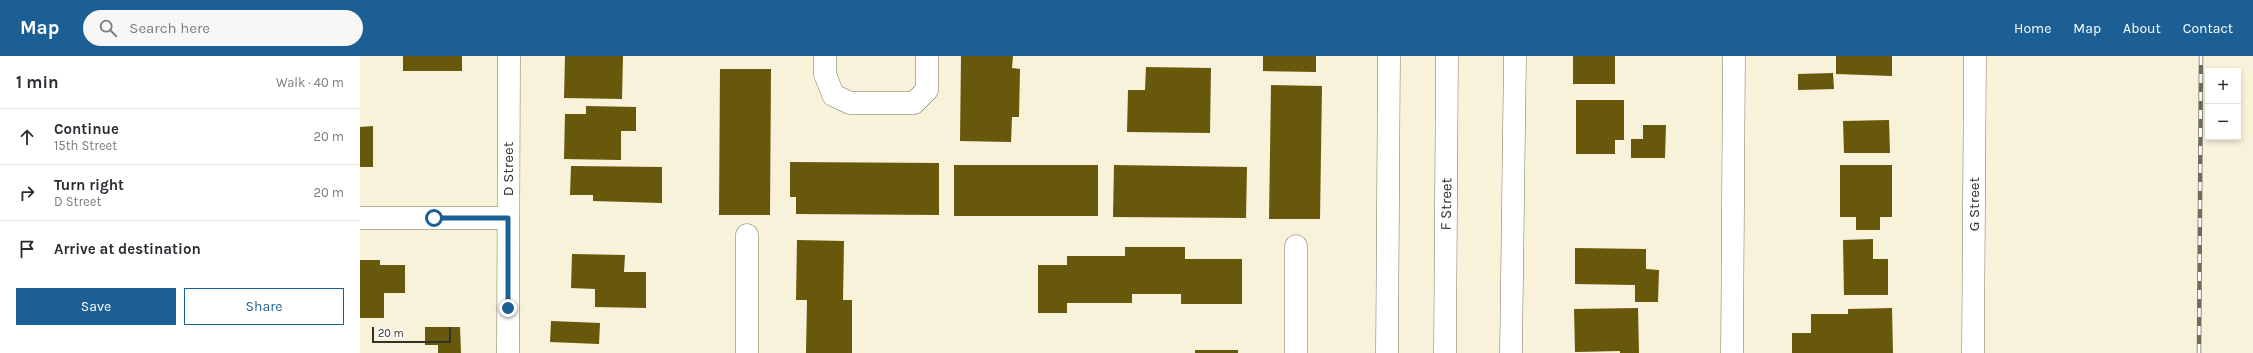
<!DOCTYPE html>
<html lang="en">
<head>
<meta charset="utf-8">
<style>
	body { margin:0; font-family:Karla,sans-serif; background:#f7f7f7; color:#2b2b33 }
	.controls { position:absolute; right:12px; top:12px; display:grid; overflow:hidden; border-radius:0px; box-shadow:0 2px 6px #0003 }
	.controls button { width:36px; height:36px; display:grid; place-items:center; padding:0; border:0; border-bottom:1px solid #e1e1e2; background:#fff; color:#2b2b33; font:20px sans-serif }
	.scale { position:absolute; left:12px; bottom:10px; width:79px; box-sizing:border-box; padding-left:4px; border:2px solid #323127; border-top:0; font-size:11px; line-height:14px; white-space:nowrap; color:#323127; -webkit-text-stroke:3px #fefefe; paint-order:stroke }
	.stop { position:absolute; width:12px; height:12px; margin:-9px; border:3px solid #1c5f94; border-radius:50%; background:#fff }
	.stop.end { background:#1c5f94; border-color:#fff; box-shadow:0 1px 4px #0008 }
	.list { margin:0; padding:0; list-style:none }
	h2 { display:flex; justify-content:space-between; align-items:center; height:52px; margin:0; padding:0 16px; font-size:17px }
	h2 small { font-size:13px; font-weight:400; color:#7c7c81 }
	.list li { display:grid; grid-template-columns:26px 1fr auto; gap:12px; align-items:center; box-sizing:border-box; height:56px; padding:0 16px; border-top:1px solid #e1e1e2 }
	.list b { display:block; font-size:15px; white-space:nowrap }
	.list p { margin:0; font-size:13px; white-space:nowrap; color:#7c7c81 }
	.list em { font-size:13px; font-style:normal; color:#7c7c81 }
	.actions { display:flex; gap:8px; padding:12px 16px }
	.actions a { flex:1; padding:9px 0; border:1px solid #1c5f94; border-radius:0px; text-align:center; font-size:14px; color:#1c5f94 }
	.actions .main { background:#1c5f94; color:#fff }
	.icon { flex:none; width:22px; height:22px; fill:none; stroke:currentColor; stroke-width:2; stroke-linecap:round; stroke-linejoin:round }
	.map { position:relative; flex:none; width:1893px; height:297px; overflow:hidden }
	header { display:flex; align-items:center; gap:24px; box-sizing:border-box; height:56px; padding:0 20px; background:#1c5f94; color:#fff }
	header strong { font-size:19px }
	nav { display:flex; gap:22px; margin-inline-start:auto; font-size:14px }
	.search { width:280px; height:36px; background:#f7f7f7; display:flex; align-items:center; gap:10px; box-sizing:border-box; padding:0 14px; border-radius:22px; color:#7c7c81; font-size:15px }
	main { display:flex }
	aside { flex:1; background:#fff }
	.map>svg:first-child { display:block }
	.building { fill:#67580b }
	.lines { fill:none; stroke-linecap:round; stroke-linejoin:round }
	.minor-casing { stroke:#7b7660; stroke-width:23 }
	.major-casing { stroke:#7b7660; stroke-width:23 }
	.minor { stroke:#fff; stroke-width:22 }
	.major { stroke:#fff; stroke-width:22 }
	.rail-casing { stroke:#6e6c5d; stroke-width:4.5 }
	.rail { stroke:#fefefe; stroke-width:3; stroke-dasharray:9; stroke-linecap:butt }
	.route { stroke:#1c5f94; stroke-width:5 }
	.labels { text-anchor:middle; stroke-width:4; stroke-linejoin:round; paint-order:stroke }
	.street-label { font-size:15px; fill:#323127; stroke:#fefefe }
</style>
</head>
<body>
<header>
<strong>Map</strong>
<div class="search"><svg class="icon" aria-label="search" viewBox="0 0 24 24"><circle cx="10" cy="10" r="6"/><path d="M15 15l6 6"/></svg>Search here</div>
<nav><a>Home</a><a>Map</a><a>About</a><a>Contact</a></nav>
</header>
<main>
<aside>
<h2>1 min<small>Walk · 40 m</small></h2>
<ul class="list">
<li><svg class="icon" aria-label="ahead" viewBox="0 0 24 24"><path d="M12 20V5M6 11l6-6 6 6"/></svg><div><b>Continue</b><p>15th Street</p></div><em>20 m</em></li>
<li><svg class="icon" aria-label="right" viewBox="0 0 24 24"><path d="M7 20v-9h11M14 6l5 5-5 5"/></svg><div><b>Turn right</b><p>D Street</p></div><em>20 m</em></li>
<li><svg class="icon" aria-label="arrive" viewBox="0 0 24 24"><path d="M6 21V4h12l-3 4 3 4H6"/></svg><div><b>Arrive at destination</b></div></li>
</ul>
<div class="actions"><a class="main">Save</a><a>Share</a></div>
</aside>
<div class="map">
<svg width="1893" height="297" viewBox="0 0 1893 297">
	<rect width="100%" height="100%" fill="#f7f2d9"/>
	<!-- building -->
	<g class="building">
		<rect x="43" y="0" width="59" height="15"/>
		<path d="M205,0H263L262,43L204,42Z"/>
		<path d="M601,0H653L652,12L660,13L659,61H652L651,86L600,85Z"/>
		<path d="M903,0H956V16L903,15Z"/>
		<rect x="1213" y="0" width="42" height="28"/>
		<path d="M1476,0H1532V20L1476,18Z"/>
		<path d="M786,11L851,12L850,77L767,76L768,34H785Z"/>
		<path d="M360,13H411L410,159H359Z"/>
		<path d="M1473,17L1474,33L1438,34V18Z"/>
		<path d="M911,29L962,30L960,163H909Z"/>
		<path d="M1216,44H1264V84H1255V98H1216Z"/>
		<path d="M226,50L276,51V75H261V104L204,103L205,58H226Z"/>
		<path d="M1529,64L1530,97H1484L1483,65Z"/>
		<path d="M1283,69H1306L1305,102H1271V83H1283Z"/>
		<path d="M13,70V111H0V71Z"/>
		<path d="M430,106L579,107V159L436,158V141H430Z"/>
		<rect x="594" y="109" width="144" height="51"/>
		<path d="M754,109L887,111L886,162L753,161Z"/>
		<path d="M1480,109H1532V161H1520V174H1496V161H1480Z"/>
		<path d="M211,110L302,111V147L233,145V139H210Z"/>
		<path d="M1513,183V203H1528V239H1484L1483,184Z"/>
		<path d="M437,184L484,185L483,244H492V297H446L447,244H436Z"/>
		<path d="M765,191H825V203H882V248H821V238H772V247H707V257H678V209H707V200H765Z"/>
		<path d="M1215,192L1286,193V213L1299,214L1298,246H1275V229L1215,228Z"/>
		<path d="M212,198L265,199L264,216H286V252L235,251V233L211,232Z"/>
		<path d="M0,204H20V209H45V237H24V262H0Z"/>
		<path d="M1278,252L1279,297H1260V295L1215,296L1214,253Z"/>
		<path d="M1532,252L1533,297H1432V277H1451V258H1488V253Z"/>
		<path d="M191,265L240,267L239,288L190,286Z"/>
		<path d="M65,271H100L101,297H78V289H65Z"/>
		<rect x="835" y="294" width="43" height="3"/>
	</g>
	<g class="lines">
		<defs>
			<g id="minor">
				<path d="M465,0V18L473,39L490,47H554L567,34V0"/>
				<path d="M0,162H148"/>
				<path d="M387,179V297"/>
				<path d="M148,297L149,0"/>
				<path d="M936,297V190"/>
				<path d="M1151,297L1155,0"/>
				<path d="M1372,297L1374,0"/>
				<path d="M1613,297L1615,0"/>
			</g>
			<g id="major">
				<path d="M1027,297L1029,0"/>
				<path d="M1085,297L1087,0"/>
			</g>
		</defs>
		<!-- minor casing -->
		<use href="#minor" class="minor-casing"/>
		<!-- major casing -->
		<use href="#major" class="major-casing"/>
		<!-- minor -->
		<use href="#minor" class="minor"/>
		<!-- major -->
		<use href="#major" class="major"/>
		<defs>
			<path id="rail" d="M1839,297L1841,0"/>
		</defs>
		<!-- rail casing -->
		<use href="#rail" class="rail-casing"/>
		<!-- rail -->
		<use href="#rail" class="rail"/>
	</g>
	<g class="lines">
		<!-- route -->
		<path class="route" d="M74,162H148V252"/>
	</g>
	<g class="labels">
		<!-- street labels -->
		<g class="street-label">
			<text transform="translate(148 113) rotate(-90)" y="5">D Street</text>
			<text transform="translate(1086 148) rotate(-89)" y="5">F Street</text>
			<text transform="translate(1614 148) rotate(-90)" y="5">G Street</text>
		</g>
	</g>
</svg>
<div class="controls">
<button>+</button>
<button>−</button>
</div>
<div class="scale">20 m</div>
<div class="stop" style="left:74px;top:162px"></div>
<div class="stop end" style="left:148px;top:252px"></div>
</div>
</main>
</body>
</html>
